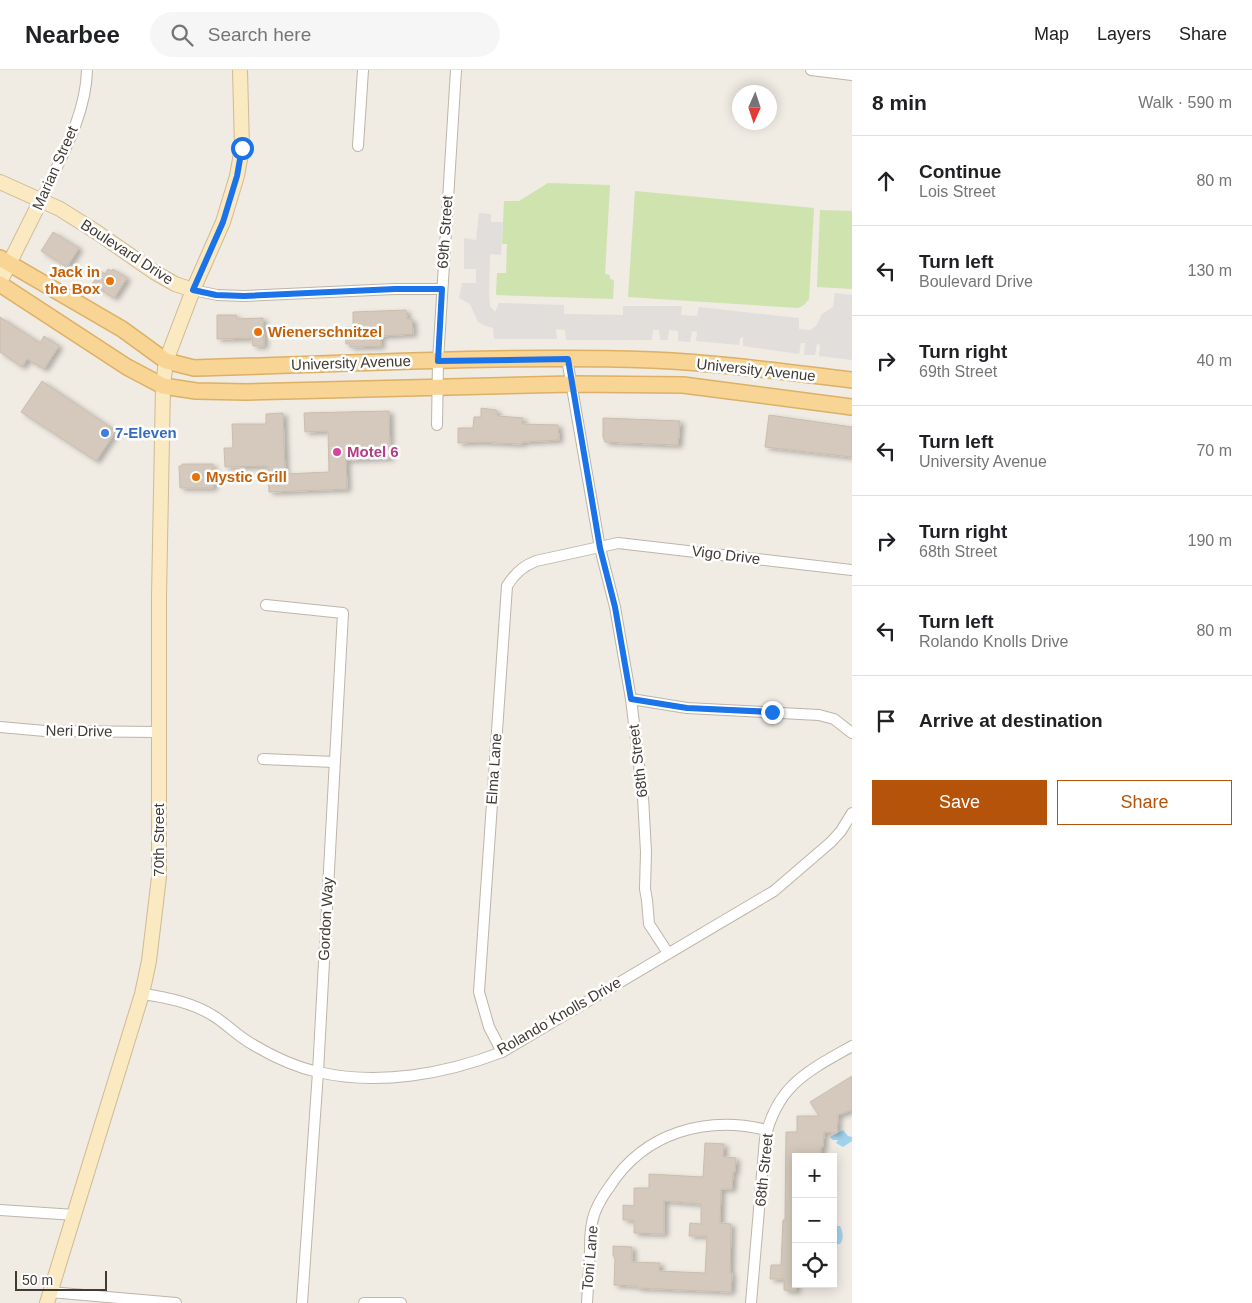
<!DOCTYPE html>
<html lang="en">
<head>
<meta charset="utf-8">
<style>
	body { margin:0; font-family:Helvetica,sans-serif; background:#f6f6f6; color:#202124 }
	.controls { position:absolute; right:15px; bottom:15px; display:grid; overflow:hidden; border-radius:0px; box-shadow:0 2px 12px #0003 }
	.controls button { width:45px; height:45px; display:grid; place-items:center; padding:0; border:0; border-bottom:1px solid #e0e0e0; background:#fff; color:#202124; font:25px sans-serif }
	.compass { position:absolute; left:732px; top:15px; width:45px; height:45px; border-radius:50%; background:#fff; box-shadow:0 2px 12px #0003; rotate:183deg }
	.scale { position:absolute; left:15px; bottom:12px; width:92px; box-sizing:border-box; padding-left:5px; border:2px solid #413b33; border-top:0; font-size:14px; line-height:18px; white-space:nowrap; color:#413b33; -webkit-text-stroke:4px #fff; paint-order:stroke }
	.stop { position:absolute; width:15px; height:15px; margin:-11px; border:4px solid #1a73e8; border-radius:50%; background:#fff }
	.stop.end { background:#1a73e8; border-color:#fff; box-shadow:0 1px 5px #0008 }
	.list { margin:0; padding:0; list-style:none }
	h2 { display:flex; justify-content:space-between; align-items:center; height:65px; margin:0; padding:0 20px; font-size:21px }
	h2 small { font-size:16px; font-weight:400; color:#757577 }
	.list li { display:grid; grid-template-columns:32px 1fr auto; gap:15px; align-items:center; box-sizing:border-box; height:90px; padding:0 20px; border-top:1px solid #e0e0e0 }
	.list b { display:block; font-size:19px; white-space:nowrap }
	.list p { margin:0; font-size:16px; white-space:nowrap; color:#757577 }
	.list em { font-size:16px; font-style:normal; color:#757577 }
	.actions { display:flex; gap:10px; padding:15px 20px }
	.actions a { flex:1; padding:11px 0; border:1px solid #b45309; border-radius:0px; text-align:center; font-size:18px; color:#b45309 }
	.actions .main { background:#b45309; color:#fff }
	.icon { flex:none; width:28px; height:28px; fill:none; stroke:currentColor; stroke-width:2; stroke-linecap:round; stroke-linejoin:round }
	.map { position:relative; flex:none; width:852px; height:1233px; overflow:hidden }
	header { display:flex; align-items:center; gap:30px; box-sizing:border-box; height:70px; padding:0 25px; background:#fff; border-bottom:1px solid #e0e0e0 }
	header strong { font-size:24px }
	nav { display:flex; gap:28px; margin-inline-start:auto; font-size:18px }
	.search { width:350px; height:45px; background:#f6f6f6; display:flex; align-items:center; gap:12px; box-sizing:border-box; padding:0 18px; border-radius:28px; color:#757577; font-size:19px }
	main { display:flex }
	aside { flex:1; background:#fff }
	.map>svg:first-child { display:block }
	.green { fill:#cee3ad }
	.parking { fill:#e1dedb }
	.water { fill:#a1d2eb }
	.building { fill:#d4c9bc; stroke:#cbbdad; filter:url(#shadow) }
	.lines { fill:none; stroke-linecap:round; stroke-linejoin:round }
	.street-casing { stroke:#beb5a9; stroke-width:12 }
	.secondary-casing { stroke:#cebb95; stroke-width:16 }
	.primary-casing { stroke:#dcb065; stroke-width:18 }
	.street { stroke:#fff; stroke-width:10 }
	.secondary { stroke:#fbe9c2; stroke-width:14 }
	.primary { stroke:#f8d594; stroke-width:15 }
	.route { stroke:#1a73e8; stroke-width:6 }
	.food-dot { fill:#e8710a; stroke:#fff; stroke-width:2 }
	.shop-dot { fill:#3f7fe0; stroke:#fff; stroke-width:2 }
	.hotel-dot { fill:#d1479c; stroke:#fff; stroke-width:2 }
	.labels { text-anchor:middle; stroke-width:5; stroke-linejoin:round; paint-order:stroke }
	.street-label { font-size:15px; fill:#413b33; stroke:#fff }
	.food-label { font-size:15px; font-weight:bold; fill:#c56008; stroke:#fff; text-anchor:start }
	.shop-label { font-size:15px; font-weight:bold; fill:#366cbe; stroke:#fff; text-anchor:start }
	.hotel-label { font-size:15px; font-weight:bold; fill:#b23c85; stroke:#fff; text-anchor:start }
</style>
</head>
<body>
<header>
<strong>Nearbee</strong>
<div class="search"><svg class="icon" aria-label="search" viewBox="0 0 24 24"><circle cx="10" cy="10" r="6"/><path d="M15 15l6 6"/></svg>Search here</div>
<nav><a>Map</a><a>Layers</a><a>Share</a></nav>
</header>
<main>
<div class="map">
<svg width="852" height="1233" viewBox="0 0 852 1233">
	<defs>
		<filter id="shadow"><feDropShadow dx="4" dy="2.5" stdDeviation="2.5" flood-color="#0004"/></filter>
	</defs>
	<rect width="100%" height="100%" fill="#f0ebe3"/>
	<!-- green -->
	<g class="green">
		<path d="M548,113L610,115L605,204L610,205V209L614,210L613,229L496,225L497,203H506L507,174H502L504,131H519Z"/>
		<path d="M635,121L814,138L809,229L804,235L798,238L628,227Z"/>
		<path d="M820,140L852,141V219L817,217Z"/>
	</g>
	<!-- parking -->
	<path class="parking" d="M479,143L491,144V152H503L501,185L490,184L489,222L490,236L495,242L499,233L564,235V244L623,245V236H682L681,245L697,246L699,237L799,248V259L810,260L816,256L822,244L833,237L835,223L852,225V290L819,286L820,275L817,274L815,285H804L805,273H801L799,284L743,276V267L740,268L739,275L696,271L697,262L692,261L690,272L678,271V261L669,260L668,270H660L659,260H653L652,270H566L565,260L556,259L557,269H494L493,258L486,256L478,252L470,234L459,228L462,213H476V199H464V168L476,170Z"/>
	<!-- water -->
	<g class="water">
		<path d="M843,1060L848,1066L852,1067V1071L843,1077L836,1073L838,1070H833L830,1067Z"/>
		<path d="M834,1156H840C843,1162 844,1169 840,1174L833,1175Z"/>
	</g>
	<!-- building -->
	<g class="building">
		<path d="M53,162L79,178L67,197L41,181Z"/>
		<path d="M108,199L112,201L113,199L127,208L114,228L92,214L101,201L105,204Z"/>
		<path d="M406,240L407,249H412L413,264L380,266L381,276L350,277V274H346L345,257H353V242Z"/>
		<path d="M217,245H236L237,249L263,248L264,276H253L252,268L217,269Z"/>
		<path d="M0,247L40,273L44,266L59,276L44,299L27,289L22,297L0,282Z"/>
		<path d="M42,311L116,361L96,391L21,342Z"/>
		<path d="M481,338L496,340L498,346L523,348L522,354L558,355L559,370L522,372V374L480,372L458,373V358H473L474,347H481Z"/>
		<path d="M389,341L390,388L346,390L347,419L269,422L268,396L225,397L224,378H233L232,354H266V344L283,343L285,404L329,402L328,361L305,362L304,343Z"/>
		<path d="M769,345L852,357V387L765,377Z"/>
		<path d="M603,348L680,351L678,375L605,372L603,367Z"/>
		<path d="M182,394H213V418H180L179,396H182Z"/>
		<path d="M852,1006V1040L838,1045L837,1063L824,1062L823,1077H821V1087H796V1221L784,1220V1209H770L771,1195H781L783,1150H785L786,1062H797V1046H819L810,1032Z"/>
		<path d="M705,1073L724,1074L723,1087L736,1088L735,1102H733L732,1119H721L720,1153L731,1154L730,1203H732L731,1222L637,1218V1216L614,1215L615,1189L613,1185V1176L632,1177V1192L660,1193L659,1201L705,1203L707,1166H689L690,1153L701,1154V1134L664,1131V1164L634,1163V1150H623V1135L634,1136V1118H649V1104L703,1107Z"/>
	</g>
	<g class="lines">
		<defs>
			<g id="street">
				<path d="M811,0L852,5"/>
				<path d="M358,76L363,0"/>
				<path d="M41,130C60,89 86,46 87,0"/>
				<path d="M193,220L217,225L244,226L395,219H442"/>
				<path d="M567,289L600,478L615,537L631,629L643,727L646,782L645,819L647,830L649,854L668,883"/>
				<path d="M437,355L438,291L456,0"/>
				<path d="M266,535L343,543L318,1002L302,1233"/>
				<path d="M631,629L687,638L819,645L834,649L852,663"/>
				<path d="M0,657L45,661L159,662"/>
				<path d="M263,689L334,692"/>
				<path d="M142,924C166,927 191,932 212,945C226,953 237,966 252,974C272,986 295,997 318,1002C379,1016 445,1004 502,982L774,821L831,772L841,761L852,743"/>
				<path d="M502,982L489,957L479,922L507,516C514,504 523,496 536,491L618,473L852,500"/>
				<path d="M0,1140L75,1145"/>
				<path d="M50,1222L176,1233"/>
				<path d="M364,1233H401"/>
				<path d="M587,1233C588,1215 589,1198 590,1180C590,1171 590,1162 592,1153C594,1140 602,1127 610,1116C645,1062 707,1045 767,1060"/>
				<path d="M751,1233L765,1069C777,1015 808,1001 852,976"/>
			</g>
			<g id="secondary">
				<path d="M0,112L60,139L98,163L154,202L175,214L193,220"/>
				<path d="M0,212L41,130"/>
				<path d="M47,1233L142,924L149,891L159,807V526L163,316L166,291L193,220L223,152L237,106L242,78L240,0"/>
			</g>
			<g id="primary">
				<path d="M0,188L122,259L166,291L194,298C346,294 499,285 652,290C719,293 786,302 852,310"/>
				<path d="M0,214L127,297L163,316L196,321L246,322L572,314L683,315L852,337"/>
			</g>
		</defs>
		<!-- street casing -->
		<use href="#street" class="street-casing"/>
		<!-- secondary casing -->
		<use href="#secondary" class="secondary-casing"/>
		<!-- primary casing -->
		<use href="#primary" class="primary-casing"/>
		<!-- street -->
		<use href="#street" class="street"/>
		<!-- secondary -->
		<use href="#secondary" class="secondary"/>
		<!-- primary -->
		<use href="#primary" class="primary"/>
	</g>
	<g class="lines">
		<!-- route -->
		<path class="route" d="M242,78L237,106L223,152L193,220L216,225L244,226L395,219H442L438,291L568,289L600,478L615,537L631,629L687,638L772,642"/>
	</g>
	<!-- markers -->
	<g class="food-dot">
		<circle cx="110" cy="211" r="5"/>
		<circle cx="258" cy="262" r="5"/>
		<circle cx="196" cy="407" r="5"/>
	</g>
	<circle class="shop-dot" cx="105" cy="363" r="5"/>
	<circle class="hotel-dot" cx="337" cy="382" r="5"/>
	<g class="labels">
		<!-- street labels -->
		<g class="street-label">
			<text transform="translate(55 98) rotate(-66)" y="5">Marian Street</text>
			<text transform="translate(445 162) rotate(-86)" y="5">69th Street</text>
			<text transform="translate(127 182) rotate(33)" y="5">Boulevard Drive</text>
			<text transform="translate(351 293) rotate(-2)" y="5">University Avenue</text>
			<text transform="translate(756 300) rotate(6)" y="5">University Avenue</text>
			<text transform="translate(726 485) rotate(7)" y="5">Vigo Drive</text>
			<text transform="translate(79 661) rotate(1)" y="5">Neri Drive</text>
			<text transform="translate(638 691) rotate(-97)" y="5">68th Street</text>
			<text transform="translate(494 699) rotate(-86)" y="5">Elma Lane</text>
			<text transform="translate(159 770) rotate(-90)" y="5">70th Street</text>
			<text transform="translate(326 849) rotate(-87)" y="5">Gordon Way</text>
			<text transform="translate(559 946) rotate(-30)" y="5">Rolando Knolls Drive</text>
			<text transform="translate(764 1100) rotate(-84)" y="5">68th Street</text>
			<text transform="translate(590 1188) rotate(-85)" y="5">Toni Lane</text>
		</g>
		<!-- food labels -->
		<g class="food-label">
			<text x="100" y="207" text-anchor="end">Jack in<tspan x="100" dy="17">the Box</tspan></text>
			<text x="268" y="267">Wienerschnitzel</text>
			<text x="206" y="412">Mystic Grill</text>
		</g>
		<!-- shop labels -->
		<g class="shop-label">
			<text x="115" y="368">7-Eleven</text>
		</g>
		<!-- hotel labels -->
		<g class="hotel-label">
			<text x="347" y="387">Motel 6</text>
		</g>
	</g>
</svg>
<div class="controls">
<button>+</button>
<button>−</button>
<button><svg class="icon" aria-label="locate" viewBox="0 0 24 24"><circle cx="12" cy="12" r="6"/><path d="M12 2v4M12 18v4M2 12h4M18 12h4"/></svg></button>
</div>
<svg class="compass" viewBox="-18 -18 36 36"><path d="M0-13l5 13h-10z" fill="#e53935"/><path d="M0 13l5-13h-10z" fill="#757577"/></svg>
<div class="scale">50 m</div>
<div class="stop" style="left:242px;top:78px"></div>
<div class="stop end" style="left:772px;top:642px"></div>
</div>
<aside>
<h2>8 min<small>Walk · 590 m</small></h2>
<ul class="list">
<li><svg class="icon" aria-label="ahead" viewBox="0 0 24 24"><path d="M12 20V5M6 11l6-6 6 6"/></svg><div><b>Continue</b><p>Lois Street</p></div><em>80 m</em></li>
<li><svg class="icon" aria-label="left" viewBox="0 0 24 24"><path d="M17 20v-9H6M10 6l-5 5 5 5"/></svg><div><b>Turn left</b><p>Boulevard Drive</p></div><em>130 m</em></li>
<li><svg class="icon" aria-label="right" viewBox="0 0 24 24"><path d="M7 20v-9h11M14 6l5 5-5 5"/></svg><div><b>Turn right</b><p>69th Street</p></div><em>40 m</em></li>
<li><svg class="icon" aria-label="left" viewBox="0 0 24 24"><path d="M17 20v-9H6M10 6l-5 5 5 5"/></svg><div><b>Turn left</b><p>University Avenue</p></div><em>70 m</em></li>
<li><svg class="icon" aria-label="right" viewBox="0 0 24 24"><path d="M7 20v-9h11M14 6l5 5-5 5"/></svg><div><b>Turn right</b><p>68th Street</p></div><em>190 m</em></li>
<li><svg class="icon" aria-label="left" viewBox="0 0 24 24"><path d="M17 20v-9H6M10 6l-5 5 5 5"/></svg><div><b>Turn left</b><p>Rolando Knolls Drive</p></div><em>80 m</em></li>
<li><svg class="icon" aria-label="arrive" viewBox="0 0 24 24"><path d="M6 21V4h12l-3 4 3 4H6"/></svg><div><b>Arrive at destination</b></div></li>
</ul>
<div class="actions"><a class="main">Save</a><a>Share</a></div>
</aside>
</main>
</body>
</html>
